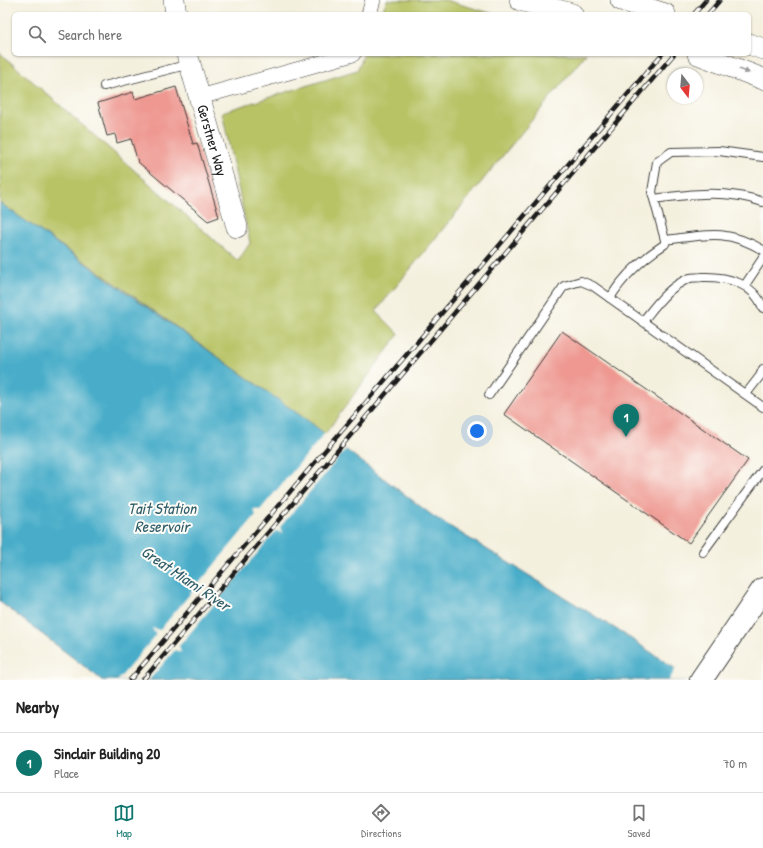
<!DOCTYPE html>
<html lang="en">
<head>
<meta charset="utf-8">
<style>
	body { margin:0; font-family:"Patrick Hand",sans-serif; background:#f2f2f2; color:#222 }
	.compass { position:absolute; left:667px; top:68px; width:36px; height:36px; border-radius:50%; background:#fff; box-shadow:0 1px 3px #0004; rotate:164deg }
	.you { position:absolute; left:477px; top:431px; width:14px; height:14px; margin:-10px; border:3px solid #fff; border-radius:50%; background:#1a73e8; box-shadow:0 0 0 6px #1a73e833 }
	.badge { display:grid; place-items:center; width:26px; height:26px; border-radius:50%; background:#0f766e; color:#fff; font-size:13px; font-weight:700 }
	.pin { position:absolute; translate:-50% -33px; filter:drop-shadow(0 1px 2px #0008) }
	.pin::after { content:''; position:absolute; top:21px; width:14px; height:12px; background:inherit; clip-path:polygon(0 0,100% 0,50% 100%) }
	.list { margin:0; padding:0; list-style:none }
	h2 { display:flex; justify-content:space-between; align-items:center; height:52px; margin:0; padding:0 16px; font-size:17px }
	h2 small { font-size:13px; font-weight:400; color:#767676 }
	.list li { display:grid; grid-template-columns:26px 1fr auto; gap:12px; align-items:center; box-sizing:border-box; height:60px; padding:0 16px; border-top:1px solid #e0e0e0 }
	.list b { display:block; font-size:15px; white-space:nowrap }
	.list p { margin:0; font-size:13px; white-space:nowrap; color:#767676 }
	.list em { font-size:13px; font-style:normal; color:#767676 }
	.icon { flex:none; width:22px; height:22px; fill:none; stroke:currentColor; stroke-width:2; stroke-linecap:round; stroke-linejoin:round }
	.map { position:relative; flex:none; width:763px; height:680px; overflow:hidden }
	.search { position:absolute; background:#fff; box-shadow:0 1px 3px #0004; left:12px; right:12px; top:12px; height:44px; display:flex; align-items:center; gap:10px; box-sizing:border-box; padding:0 14px; border-radius:6px; color:#767676; font-size:15px }
	.sheet { height:112px; background:#fff }
	nav { display:flex; justify-content:space-around; align-items:center; box-sizing:border-box; height:56px; border-top:1px solid #e0e0e0; background:#fff; font-size:11px; color:#767676 }
	nav a { display:grid; justify-items:center; gap:2px }
	nav .on { color:#0f766e }
	.map>svg:first-child { display:block }
	.green { fill:#b7c365; stroke:#6a7040 }
	.water { fill:#49adc9; stroke:#326472 }
	.pier { fill:#f4f0de }
	.building { fill:#ee9891 }
	.lines { fill:none; stroke-linecap:round; stroke-linejoin:round }
	.lane-casing { stroke:#3c3c39; stroke-width:10 }
	.street-casing { stroke:#3c3c39; stroke-width:16 }
	.secondary-casing { stroke:#3c3c39; stroke-width:22 }
	.primary-casing { stroke:#3c3c39; stroke-width:24 }
	.lane { stroke:#fff; stroke-width:8 }
	.street { stroke:#fff; stroke-width:15 }
	.secondary { stroke:#fff; stroke-width:21 }
	.primary { stroke:#fff; stroke-width:22 }
	.rail-casing { stroke:#1c1c1c; stroke-width:4.5 }
	.rail { stroke:#fdfcf7; stroke-width:3; stroke-dasharray:9; stroke-linecap:butt }
	.oneway { fill:#999 }
	.labels { text-anchor:middle; stroke-width:4; stroke-linejoin:round; paint-order:stroke }
	.street-label { font-size:15px; fill:#1c1c1c; stroke:#fdfcf7 }
	.water-label { font-size:16px; font-style:italic; fill:#305d6a; stroke:#fdfcf7 }
</style>
</head>
<body>
<div class="map">
<svg width="763" height="680" viewBox="0 0 763 680">
	<rect width="100%" height="100%" fill="#fdfcf7"/>
	<filter id="ink" filterUnits="userSpaceOnUse"><feTurbulence type="fractalNoise" baseFrequency=".025" numOctaves="2"/><feDisplacementMap in="SourceGraphic" scale="8" xChannelSelector="R" yChannelSelector="G"/><feConvolveMatrix kernelMatrix="1 2 1 2 8 2 1 2 1" color-interpolation-filters="sRGB"/></filter>
	<filter id="wash" filterUnits="userSpaceOnUse"><feTurbulence type="fractalNoise" baseFrequency=".012" numOctaves="4" result="noise"/><feDisplacementMap in="SourceGraphic" scale="16" xChannelSelector="R" yChannelSelector="G"/><feGaussianBlur stdDeviation="0.9" result="paint"/><feColorMatrix in="noise" values="0 0 0 0 0 0 0 0 0 0 0 0 0 0 0 0 0 1.4 0 .05"/><feComposite in="paint" operator="in"/></filter>
	<g filter="url(#wash)">
		<rect width="100%" height="100%" fill="#f4f0de"/>
		<!-- green -->
		<g class="green">
			<path d="M387,0H445L494,14H381Z"/>
			<path d="M0,53L238,261L250,243L222,112L357,70L364,54H586L376,311L399,334L325,434L121,287L0,203Z"/>
		</g>
		<!-- water -->
		<path class="water" d="M0,203L307,420L433,516L624,634L692,680H102L0,602Z"/>
		<!-- pier -->
		<g class="pier">
			<path d="M326,432L347,448L280,527L282,533L276,531L179,646L181,652L175,650L149,680H118L156,635L152,628L160,630L256,515L253,509L260,510Z"/>
			<path d="M677,667L694,678V680H669Z"/>
		</g>
		<g id="blocks">
			<!-- building -->
			<g class="building">
				<path d="M176,87L193,144L197,143L219,217L208,221L138,162L131,139L117,143L115,134L107,136L98,103L133,92L135,99Z"/>
				<path d="M562,331L748,460L689,543L504,414Z"/>
			</g>
		</g>
	</g>
	<g filter="url(#ink)">
		<use href="#blocks" fill-opacity="0" stroke="#3c3c39" stroke-width="1"/>
		<g class="lines">
			<defs>
				<g id="lane">
					<path d="M104,86L190,64"/>
					<path d="M654,199C690,194 727,189 763,202"/>
					<path d="M665,240C706,235 725,228 763,250"/>
					<path d="M745,285L763,258"/>
					<path d="M610,298C624,275 642,259 665,244V240L652,192L657,162L671,152L719,151L763,157"/>
					<path d="M643,321C656,305 669,286 690,278C693,277 698,278 702,277C726,276 754,283 763,308"/>
					<path d="M746,394L760,376L763,369"/>
					<path d="M489,395L564,286L581,281L593,286L763,407"/>
					<path d="M703,552L763,470"/>
				</g>
				<g id="street">
					<path d="M369,14L373,0"/>
					<path d="M200,97L353,54"/>
				</g>
				<g id="secondary">
					<path d="M174,0L176,14"/>
					<path d="M520,0L572,14"/>
					<path d="M621,0L665,14"/>
					<path d="M749,44L763,49"/>
					<path id="s1" d="M187,54L237,227"/>
					<path d="M698,54L763,79"/>
				</g>
				<path id="primary" d="M701,680L763,589"/>
			</defs>
			<!-- lane casing -->
			<use href="#lane" class="lane-casing"/>
			<!-- street casing -->
			<use href="#street" class="street-casing"/>
			<!-- secondary casing -->
			<use href="#secondary" class="secondary-casing"/>
			<!-- primary casing -->
			<use href="#primary" class="primary-casing"/>
			<!-- lane -->
			<use href="#lane" class="lane"/>
			<!-- street -->
			<use href="#street" class="street"/>
			<!-- secondary -->
			<use href="#secondary" class="secondary"/>
			<!-- primary -->
			<use href="#primary" class="primary"/>
			<defs>
				<g id="rail">
					<path d="M694,14L706,0"/>
					<path d="M708,14L720,0"/>
					<path d="M130,680L662,54"/>
					<path d="M143,680L674,54"/>
				</g>
			</defs>
			<!-- rail casing -->
			<use href="#rail" class="rail-casing"/>
			<!-- rail -->
			<use href="#rail" class="rail"/>
		</g>
		<!-- one-way arrows -->
		<defs><path id="oneway-solid" d="M-6-.8H1V-3.2L6.5 0L1 3.2V.8H-6Z"/></defs>
		<use class="oneway" href="#oneway-solid" transform="translate(744 71) rotate(21)"/>
	</g>
	<g class="labels">
		<!-- street labels -->
		<g class="street-label">
			<text dy="5" stroke="none"><textPath href="#s1" startOffset="90">Gerstner Way</textPath></text>
		</g>
		<!-- water labels -->
		<g class="water-label">
			<text x="162" y="514">Tait Station<tspan x="162" dy="18">Reservoir</tspan></text>
			<text transform="translate(186 578) rotate(34)" y="6">Great Miami River</text>
		</g>
	</g>
</svg>
<svg class="compass" viewBox="-18 -18 36 36"><path d="M0-13l5 13h-10z" fill="#e53935"/><path d="M0 13l5-13h-10z" fill="#767676"/></svg>
<div class="you"></div>
<div class="pin badge" style="left:626px;top:437px">1</div>
<div class="search"><svg class="icon" aria-label="search" viewBox="0 0 24 24"><circle cx="10" cy="10" r="6"/><path d="M15 15l6 6"/></svg>Search here</div>
</div>
<section class="sheet">
<h2>Nearby<small></small></h2>
<ul class="list">
<li><span class="badge">1</span><div><b>Sinclair Building 20</b><p>Place</p></div><em>70 m</em></li>
</ul>
</section>
<nav>
<a class="on"><svg class="icon" aria-label="map" viewBox="0 0 24 24"><path d="M3 6l6-2 6 2 6-2v14l-6 2-6-2-6 2zM9 4v14M15 6v14"/></svg>Map</a>
<a><svg class="icon" aria-label="directions" viewBox="0 0 24 24"><path d="M12 3l9 9-9 9-9-9zM9 14v-3h6M13 9l2 2-2 2"/></svg>Directions</a>
<a><svg class="icon" aria-label="saved" viewBox="0 0 24 24"><path d="M7 4h10v16l-5-4-5 4z"/></svg>Saved</a>
</nav>
</body>
</html>
